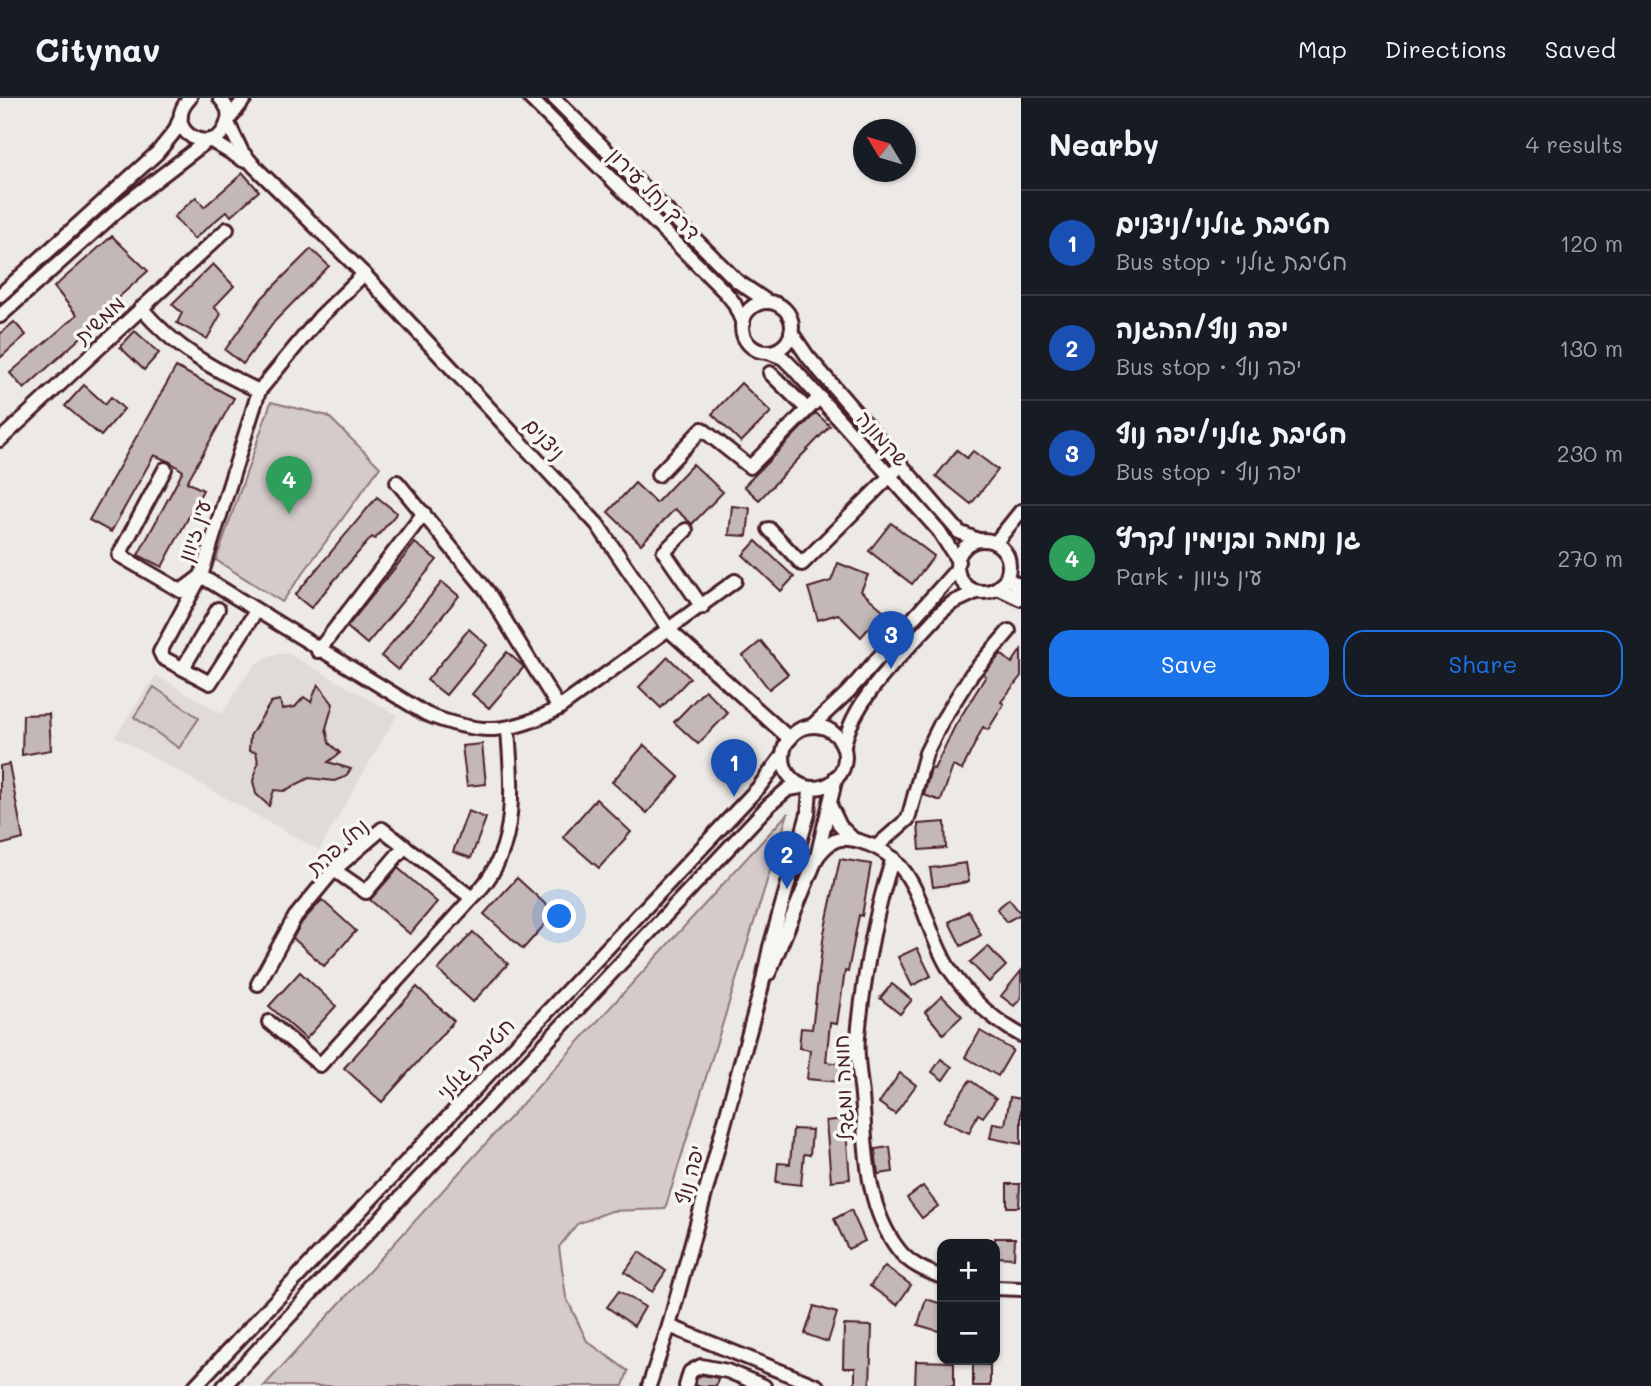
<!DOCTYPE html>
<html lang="en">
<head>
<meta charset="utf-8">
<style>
	body { margin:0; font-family:Mali,"Playpen Sans Hebrew",sans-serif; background:#20242c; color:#f1f3f6 }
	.controls { position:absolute; right:21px; bottom:21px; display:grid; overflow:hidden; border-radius:14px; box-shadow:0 2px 5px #0004 }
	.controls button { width:63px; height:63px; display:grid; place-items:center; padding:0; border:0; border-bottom:2px solid #363941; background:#171b24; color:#f1f3f6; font:35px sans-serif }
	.compass { position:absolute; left:853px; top:21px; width:63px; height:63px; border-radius:50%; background:#171b24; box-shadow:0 2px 5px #0004; rotate:308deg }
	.you { position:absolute; left:560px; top:819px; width:24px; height:24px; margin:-18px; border:5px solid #fff; border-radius:50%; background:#1a73e8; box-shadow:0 0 0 10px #1a73e833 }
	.badge { display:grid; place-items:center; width:46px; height:46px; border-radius:50%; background:#1a73e8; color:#fff; font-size:23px; font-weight:700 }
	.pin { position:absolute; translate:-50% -58px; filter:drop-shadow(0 2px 4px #0008) }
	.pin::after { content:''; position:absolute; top:37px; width:24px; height:21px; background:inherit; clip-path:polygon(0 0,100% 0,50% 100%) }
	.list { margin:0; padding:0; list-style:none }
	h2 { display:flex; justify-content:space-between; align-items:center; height:91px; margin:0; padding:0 28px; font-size:30px }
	h2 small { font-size:23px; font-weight:400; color:#9ea1a6 }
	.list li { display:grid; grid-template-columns:46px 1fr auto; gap:21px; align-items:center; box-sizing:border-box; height:105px; padding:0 28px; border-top:2px solid #363941 }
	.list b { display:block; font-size:26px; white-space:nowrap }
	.list p { margin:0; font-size:23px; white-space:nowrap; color:#9ea1a6 }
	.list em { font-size:23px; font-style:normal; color:#9ea1a6 }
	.actions { display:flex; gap:14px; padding:21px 28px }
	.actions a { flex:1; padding:16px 0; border:2px solid #1a73e8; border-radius:21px; text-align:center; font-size:24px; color:#1a73e8 }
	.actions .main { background:#1a73e8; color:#fff }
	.map { position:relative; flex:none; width:1021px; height:1288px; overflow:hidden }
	header { display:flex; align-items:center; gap:42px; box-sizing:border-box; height:98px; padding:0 35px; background:#171b24; border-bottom:2px solid #363941 }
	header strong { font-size:33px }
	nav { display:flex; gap:38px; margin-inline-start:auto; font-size:24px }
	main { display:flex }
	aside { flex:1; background:#171b24 }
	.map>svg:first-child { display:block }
	.built { fill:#e0dad8 }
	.green { fill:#d4cbca; stroke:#8f757a; stroke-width:2 }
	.building { fill:#c4b7b7; stroke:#4a1f2b; stroke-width:2 }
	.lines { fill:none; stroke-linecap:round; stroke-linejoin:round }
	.minor-casing { stroke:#4a1f2b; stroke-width:18 }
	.minor { stroke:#f6f6f2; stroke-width:12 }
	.labels { text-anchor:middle; stroke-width:7; stroke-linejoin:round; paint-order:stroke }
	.street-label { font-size:21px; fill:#4a1f2b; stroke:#f6f6f2 }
</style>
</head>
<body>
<header>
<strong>Citynav</strong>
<nav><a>Map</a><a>Directions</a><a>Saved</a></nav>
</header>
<main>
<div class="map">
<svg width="1021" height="1288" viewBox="0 0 1021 1288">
	<rect width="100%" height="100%" fill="#ece9e6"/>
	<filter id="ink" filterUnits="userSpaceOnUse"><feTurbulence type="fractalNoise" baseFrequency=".0143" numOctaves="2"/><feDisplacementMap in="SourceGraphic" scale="14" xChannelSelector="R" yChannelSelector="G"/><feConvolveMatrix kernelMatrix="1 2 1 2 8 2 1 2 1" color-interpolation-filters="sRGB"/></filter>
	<g filter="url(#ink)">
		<!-- built -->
		<path class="built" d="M275,556H289L397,617L319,752L115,638L156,577L222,616L242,583L256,566Z"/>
		<!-- green -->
		<g class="green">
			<path d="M271,304L328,318L380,369L282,504L216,462Z"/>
			<path d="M154,589L199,620L179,650L134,619Z"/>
			<path d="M788,715L665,1111L611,1113L577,1126L559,1149L566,1199L587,1243L628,1273L623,1288H264Z"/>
		</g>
		<!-- building -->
		<g class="building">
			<path d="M243,75L259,93L231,118L227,113L194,141L174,119L196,99L204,109Z"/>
			<path d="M112,138L148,173L109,208L112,211L24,291L10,275L77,217L54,189Z"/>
			<path d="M311,151L329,168L275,223L243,266L225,252L262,200Z"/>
			<path d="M213,166L234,188L214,209L221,216L207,241L177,225L182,215L172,206Z"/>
			<path d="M14,224L26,237L0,260V236Z"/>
			<path d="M135,233L159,255L144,272L120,249Z"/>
			<path d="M176,269L234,300L187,384L203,392L162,469L138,457L183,373L170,364L154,357L111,434L89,422Z"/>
			<path d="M741,285L771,314L741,344L712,316Z"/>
			<path d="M84,287L105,306L111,299L124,311L101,338L65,308Z"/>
			<path d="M816,315L830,328L759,402L744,388Z"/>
			<path d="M957,352L967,360L973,353L998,372L971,406L936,378Z"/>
			<path d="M693,366L723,394L692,426L675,411L641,446L608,414L635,385L656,405Z"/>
			<path d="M377,399L397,415L375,441L372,439L348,466L311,510L295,497Z"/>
			<path d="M732,408L750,410L747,438L729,437Z"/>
			<path d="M891,425L934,458L912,486L869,453Z"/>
			<path d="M756,443L794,479L781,493L743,457Z"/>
			<path d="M415,445L437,462L367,546L347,529Z"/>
			<path d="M838,465L868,477L861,493L884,513L861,539L838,516L818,522L808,490L831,483Z"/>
			<path d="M442,484L459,498L398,572L381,558Z"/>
			<path d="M469,531L487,547L446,597L427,582Z"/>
			<path d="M761,543L788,576L769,591L743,558Z"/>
			<path d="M1021,552V578L1001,604L1004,606L988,632L983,629L962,672L953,668L941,703L924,697L931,670L934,671L955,628L986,578L983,576L1001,556L1012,565Z"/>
			<path d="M507,554L524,569L489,610L472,596Z"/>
			<path d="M668,559L690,580L661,610L639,589Z"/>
			<path d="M318,586L333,606L326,630L329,645L340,655L328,664L351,671L345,679L334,683L309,680L284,693L274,692L269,708L256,696L253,683L258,664L256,654L249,653L250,638L271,604L280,602L282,611L295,609L304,599L311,604Z"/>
			<path d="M705,592L728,615L698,646L674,624Z"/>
			<path d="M49,616L51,652L22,657L23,617Z"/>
			<path d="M482,646L486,686L467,688L462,648Z"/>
			<path d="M644,647L679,679L647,715L612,684Z"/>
			<path d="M9,666L23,741L0,747V668Z"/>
			<path d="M596,701L631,734L599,770L563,739Z"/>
			<path d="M468,713L486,720L471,760L453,754Z"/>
			<path d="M945,724L946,750L920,752L918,726Z"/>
			<path d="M840,761L871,766L862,818L859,817L848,874L845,873L837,926L830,925L826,964L841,966L839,984L807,981L810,952L799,950L801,930L812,931L824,835Z"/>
			<path d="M966,765L969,784L933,789L930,770Z"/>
			<path d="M398,770L437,804L410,836L370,802Z"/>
			<path d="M517,780L555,815L523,851L484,816Z"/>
			<path d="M1009,801L1021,816L1006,824L997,811Z"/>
			<path d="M322,802L356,833L324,868L293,840L302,824Z"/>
			<path d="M969,813L981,837L961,848L949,824Z"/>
			<path d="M473,834L508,866L473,904L438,872Z"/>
			<path d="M988,848L1006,868L989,884L970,864Z"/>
			<path d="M917,850L931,878L912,888L898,859Z"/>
			<path d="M1021,873V900L1014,908L1001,898Z"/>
			<path d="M300,874L336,908L306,941L269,908Z"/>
			<path d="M892,886L912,902L900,916L880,900Z"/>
			<path d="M417,889L454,923L382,1004L344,970Z"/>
			<path d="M942,898L962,918L943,936L925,914Z"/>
			<path d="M980,933L1013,952L998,978L965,959Z"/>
			<path d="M941,961L952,969L943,982L932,974Z"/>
			<path d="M900,975L916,987L895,1016L879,1005Z"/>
			<path d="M970,982L996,1001L983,1019L978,1016L969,1035L943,1023Z"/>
			<path d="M1010,999L1021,1001V1046L990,1040L993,1025L1005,1027Z"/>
			<path d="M845,1021L850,1081L831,1083L826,1023Z"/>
			<path d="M793,1031L812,1032L810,1057L804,1056L801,1087L776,1084L778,1065L790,1066Z"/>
			<path d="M890,1049L893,1074L878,1076L875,1051Z"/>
			<path d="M1007,1086H1020L1019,1109H1007Z"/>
			<path d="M923,1088L938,1108L922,1120L907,1100Z"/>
			<path d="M851,1112L865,1143L848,1151L834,1121Z"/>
			<path d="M995,1140H1015L1014,1160L995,1159Z"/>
			<path d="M639,1154L666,1173L652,1194L625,1174Z"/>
			<path d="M885,1168L911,1187L897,1207L870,1188Z"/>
			<path d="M619,1193L645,1209L634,1228L607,1209Z"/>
			<path d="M926,1201L942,1206V1234L918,1227Z"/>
			<path d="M814,1208L837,1215L828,1244L805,1236Z"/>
			<path d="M844,1227L872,1228L870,1288H855V1270H843Z"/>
			<path d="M916,1263L954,1264V1288H915Z"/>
			<path d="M973,1266L990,1267V1288H973Z"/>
			<path d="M702,1277L718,1280L716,1288H695L697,1280Z"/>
		</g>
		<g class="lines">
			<defs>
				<g id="minor">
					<path d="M190,0C158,33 216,63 227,25C231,15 227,8 220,0"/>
					<path d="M530,0L726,195L734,205L743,225"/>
					<path d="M554,0L737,183L768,204"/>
					<path d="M229,21L245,0"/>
					<path d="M228,25L242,54L255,69L364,176L597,426L670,533L790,641"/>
					<path d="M210,42L243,62"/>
					<path d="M0,197L157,55L175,33L181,18"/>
					<circle cx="767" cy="229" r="25"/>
					<path d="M141,210C176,251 211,270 259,293"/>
					<path d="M0,218L126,105L207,43"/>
					<path d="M791,234L808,259L959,434L978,442"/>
					<path d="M768,254L783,260L793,270L939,433L958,463"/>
					<path d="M770,275L807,311"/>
					<path d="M0,342L227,131"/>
					<path d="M165,371L119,457L181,493L201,478L259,293L320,219L364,176"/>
					<path d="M658,377L702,331L750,369L820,299"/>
					<path d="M397,384L487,493L559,610"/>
					<path d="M769,431L802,466L896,372"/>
					<path d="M686,432L664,454L702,509"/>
					<circle cx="983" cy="468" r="26"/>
					<path d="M996,444L1021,413"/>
					<path d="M1007,480L1021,489"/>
					<path d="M998,490L1021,501"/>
					<path d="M256,513L210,585L163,560L160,554L201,478L426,616C478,637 510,637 559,610L735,483"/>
					<path d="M318,553L424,415"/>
					<path d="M183,570L218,511"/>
					<path d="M813,627L848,594L957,471"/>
					<circle cx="814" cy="659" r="31"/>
					<path d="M844,648C853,599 907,553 940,515L952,505L976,494"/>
					<path d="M830,707L840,728L853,741"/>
					<path d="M876,749L908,721L926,655L942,623L971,577L1009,533"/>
					<path d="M817,759C831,741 840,737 862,744C923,762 920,826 950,872C968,898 993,922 1021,937"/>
					<path d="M893,760C874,817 864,878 858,938C856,957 860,978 862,997C866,1049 865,1108 898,1151C909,1166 926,1173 942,1179"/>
					<path d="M334,772L366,794L405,748"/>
					<path d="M769,875L817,759L836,679"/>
					<path d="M258,886L295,819L334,772L382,731L472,800C520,754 512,691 508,631"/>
					<path d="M269,924L320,967L472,800"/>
					<path d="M995,1190L1021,1191"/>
					<path d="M669,1228L817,1288"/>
					<path d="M195,1288L759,689L783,657"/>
					<path d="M224,1288L769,707L788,691L801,689"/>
					<path d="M649,1288L669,1228L761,891L770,849L808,716L810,692"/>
					<path d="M686,1288L690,1274L701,1268L727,1273L764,1288"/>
				</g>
			</defs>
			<!-- minor casing -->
			<use href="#minor" class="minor-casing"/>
			<!-- minor -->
			<use href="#minor" class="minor"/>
		</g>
	</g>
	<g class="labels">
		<!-- street labels -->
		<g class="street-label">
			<text transform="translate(654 96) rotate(45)" y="7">דרך נחל עירון</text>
			<text transform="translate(100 222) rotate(-43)" y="7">ממשית</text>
			<text transform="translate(544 341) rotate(47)" y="7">ניצנים</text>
			<text transform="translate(882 341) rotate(48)" y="7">שקמונה</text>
			<text transform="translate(195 433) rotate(-72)" y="7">עין זיוון</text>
			<text transform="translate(338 749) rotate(-41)" y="7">נחל פרת</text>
			<text transform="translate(476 961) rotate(-47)" y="7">חטיבת גולני</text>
			<text transform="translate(844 990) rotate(-93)" y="7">חומה ומגדל</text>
			<text transform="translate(690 1077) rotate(-75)" y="7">יפה נוף</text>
		</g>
	</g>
</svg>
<div class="controls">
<button>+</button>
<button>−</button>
</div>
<svg class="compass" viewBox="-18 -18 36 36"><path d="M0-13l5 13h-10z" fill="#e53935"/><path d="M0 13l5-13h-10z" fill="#9ea1a6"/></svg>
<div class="you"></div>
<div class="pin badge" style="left:734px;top:699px;background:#1a4fb4">1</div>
<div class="pin badge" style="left:787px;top:791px;background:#1a4fb4">2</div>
<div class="pin badge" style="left:891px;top:571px;background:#1a4fb4">3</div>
<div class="pin badge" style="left:289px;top:416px;background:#2e9e5b">4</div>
</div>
<aside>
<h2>Nearby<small>4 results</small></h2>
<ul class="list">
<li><span class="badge" style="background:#1a4fb4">1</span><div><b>חטיבת גולני/ניצנים</b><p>Bus stop · חטיבת גולני</p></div><em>120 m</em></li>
<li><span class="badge" style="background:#1a4fb4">2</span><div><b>יפה נוף/ההגנה</b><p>Bus stop · יפה נוף</p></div><em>130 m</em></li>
<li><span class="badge" style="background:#1a4fb4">3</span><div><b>חטיבת גולני/יפה נוף</b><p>Bus stop · יפה נוף</p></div><em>230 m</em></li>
<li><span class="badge" style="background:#2e9e5b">4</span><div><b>גן נחמה ובנימין לקרץ</b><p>Park · עין זיוון</p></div><em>270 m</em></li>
</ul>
<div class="actions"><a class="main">Save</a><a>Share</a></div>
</aside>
</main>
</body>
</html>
